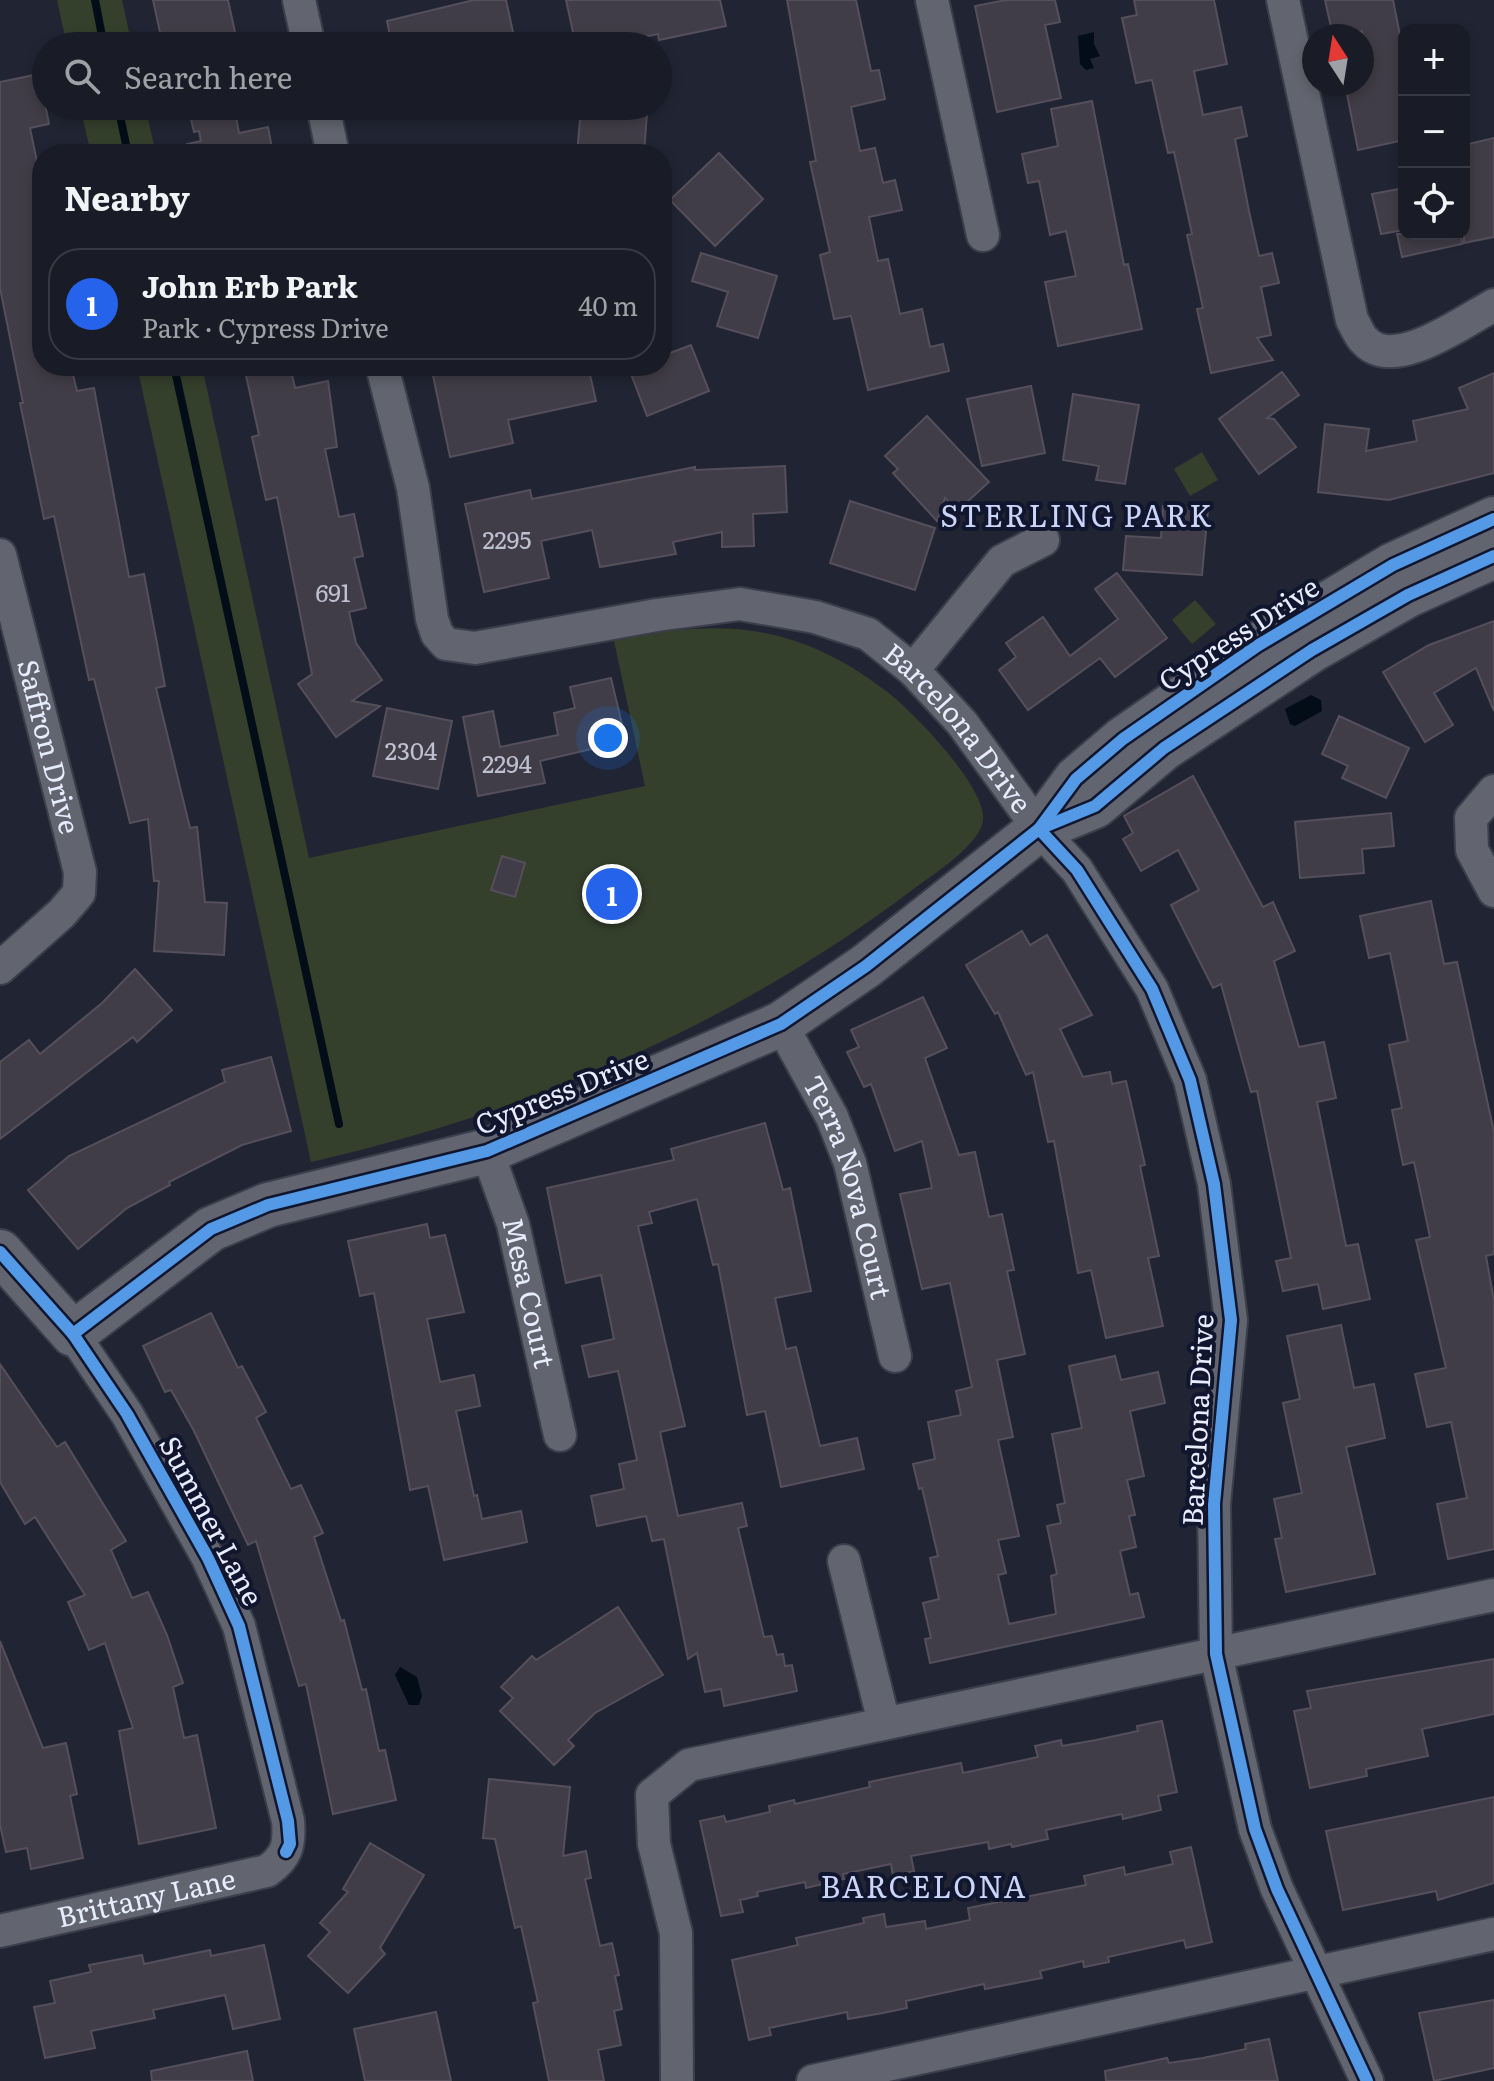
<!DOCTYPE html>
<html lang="en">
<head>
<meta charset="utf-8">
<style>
	body { margin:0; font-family:Literata,serif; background:#22252e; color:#f1f3f6 }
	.controls { position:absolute; right:24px; top:24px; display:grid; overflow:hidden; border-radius:16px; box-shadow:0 4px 12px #0003 }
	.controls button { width:72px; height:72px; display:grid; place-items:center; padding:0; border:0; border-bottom:2px solid #373a43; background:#191c26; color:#f1f3f6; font:40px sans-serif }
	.compass { position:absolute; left:1302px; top:24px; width:72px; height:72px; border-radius:50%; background:#191c26; box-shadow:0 4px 12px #0003; rotate:348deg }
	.you { position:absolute; left:608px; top:738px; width:28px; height:28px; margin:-20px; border:6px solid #fff; border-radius:50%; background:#1a73e8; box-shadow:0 0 0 12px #1a73e833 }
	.badge { display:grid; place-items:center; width:52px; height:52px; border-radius:50%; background:#2563eb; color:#fff; font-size:26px; font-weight:700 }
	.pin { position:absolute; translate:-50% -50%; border:4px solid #fff; box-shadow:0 2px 8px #0006 }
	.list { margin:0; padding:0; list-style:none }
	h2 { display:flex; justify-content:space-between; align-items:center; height:104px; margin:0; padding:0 32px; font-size:34px }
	h2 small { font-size:26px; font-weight:400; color:#9fa1a7 }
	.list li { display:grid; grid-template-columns:52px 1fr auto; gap:24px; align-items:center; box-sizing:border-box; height:112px; margin:0 16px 16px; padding:0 16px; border:2px solid #373a43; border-radius:32px }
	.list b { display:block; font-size:30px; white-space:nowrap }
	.list p { margin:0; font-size:26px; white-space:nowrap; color:#9fa1a7 }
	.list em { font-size:26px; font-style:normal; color:#9fa1a7 }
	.icon { flex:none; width:44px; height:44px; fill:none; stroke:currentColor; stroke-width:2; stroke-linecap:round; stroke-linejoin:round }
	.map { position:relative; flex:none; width:1494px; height:2081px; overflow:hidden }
	.search { position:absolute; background:#191c26; box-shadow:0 4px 12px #0003; left:32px; top:32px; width:640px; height:88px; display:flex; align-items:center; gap:20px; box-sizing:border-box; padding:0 28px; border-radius:44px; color:#9fa1a7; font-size:30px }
	.panel { position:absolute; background:#191c26; box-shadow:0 4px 12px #0003; left:32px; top:144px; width:640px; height:232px; border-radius:32px }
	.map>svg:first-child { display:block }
	.green { fill:#343f2c }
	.water { fill:#030d18 }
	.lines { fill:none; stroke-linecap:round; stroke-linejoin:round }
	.stream { stroke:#030d18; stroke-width:8 }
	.building { fill:#413d48; stroke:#544f5a; stroke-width:2 }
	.street-casing { stroke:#3c3f4b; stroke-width:36 }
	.secondary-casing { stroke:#3c3f4b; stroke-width:48 }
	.street { stroke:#62646f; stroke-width:32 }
	.secondary { stroke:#62646f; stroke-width:44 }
	.cycleway-casing { stroke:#11162f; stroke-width:17 }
	.cycleway { stroke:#5399e6; stroke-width:12 }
	.labels { text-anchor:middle; stroke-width:8; stroke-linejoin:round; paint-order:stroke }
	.number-label { font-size:24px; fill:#bec0d0 }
	.street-label { font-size:28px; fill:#e7ecfe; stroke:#11162f }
	.neighbourhood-label { font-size:30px; letter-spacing:2px; fill:#cbd5f8; stroke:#11162f }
</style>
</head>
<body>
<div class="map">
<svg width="1494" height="2081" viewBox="0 0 1494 2081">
	<rect width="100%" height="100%" fill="#212533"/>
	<!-- green -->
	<g class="green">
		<path d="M57,0H122L132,46H67Z"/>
		<path d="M80,106H145L156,154H91Z"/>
		<path d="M137,366H202L309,858L645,786L614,641C720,617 798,623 886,691C912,710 987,788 983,820C981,844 934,874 915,888C735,1024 531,1112 311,1162Z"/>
		<path d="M1202,452L1218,480L1190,496L1174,469Z"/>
		<path d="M1195,600L1216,624L1192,644L1172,620Z"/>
	</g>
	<!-- water -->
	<g class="water">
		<path d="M1094,32V44L1100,56L1090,59L1094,68L1086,70L1080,64L1078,36Z"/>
		<path d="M1311,695L1321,700L1322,711L1295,726L1290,724L1285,709Z"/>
		<path d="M400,1667L417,1677L422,1696L419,1705H409L395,1675Z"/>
	</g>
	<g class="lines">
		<!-- stream -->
		<g class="stream">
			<path d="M95,0L104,46"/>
			<path d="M118,106L128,154"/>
			<path d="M174,366L339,1124"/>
		</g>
	</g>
	<!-- building -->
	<g class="building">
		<path d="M153,0H228L238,46H163Z"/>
		<path d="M474,0H506L516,46H392L387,21Z"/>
		<path d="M566,0H720L726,26L659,40L658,34L601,46H576Z"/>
		<path d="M787,0H856L871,71L879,70L885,99L851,107L860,151L875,148L883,183L895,180L902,210L869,217L878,261L888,259L900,314L922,309L930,347L943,344L949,371L868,390L851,316L834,319L820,255L830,252L810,162L816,161Z"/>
		<path d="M1006,0H1055L1060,22L1045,25L1061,98L997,112L975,6Z"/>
		<path d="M1134,0H1214L1227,64L1194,71L1203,115L1241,107L1247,136L1235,139L1249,211L1259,256L1272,253L1279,283L1261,287L1271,335L1257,338L1273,360L1211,373L1197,309L1203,308L1187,235L1192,234L1174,152L1168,153L1152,80L1136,83L1122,18L1137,15Z"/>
		<path d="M1325,0H1393L1400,35L1404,34V140L1358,150L1345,84H1362V31L1333,36Z"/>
		<path d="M39,74L49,124L30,128L42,186V366H71L77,391L94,388L129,577L144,574L165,686L156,688L190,828L197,827L205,902L227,903L224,955L154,951L159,881H154L148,819L130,823L94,679L89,680L54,516L44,519L20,403H23L0,288V82Z"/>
		<path d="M1092,101L1124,265L1128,264L1142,329L1058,346L1045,282L1076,276L1066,231L1050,235L1039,181L1028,183L1022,154L1058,146L1051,109Z"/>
		<path d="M188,106H234L239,133L268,127L273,154H188L187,144L201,141L199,131L194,132Z"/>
		<path d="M581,108L647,113L644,154H577Z"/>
		<path d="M1494,138V237L1464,243V145Z"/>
		<path d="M719,153L763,199L715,246L670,200Z"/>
		<path d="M1404,188V230L1381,234L1372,194Z"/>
		<path d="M1397,234H1461L1462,244L1402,257Z"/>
		<path d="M701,253L777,276L758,338L717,326L728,292L692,281Z"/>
		<path d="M691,345L709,391L647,416L628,366H662V356Z"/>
		<path d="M244,366H290L295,388L328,381L337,447L325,449L339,517L354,514L363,556L354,558L366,608L349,612L356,643L382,680L352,701L380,706L336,737L298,684L312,674L277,497L266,500L252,437L259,435Z"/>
		<path d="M431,366H588L596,401L508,420L513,443L450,457Z"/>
		<path d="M1282,372L1299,395L1267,418L1274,419L1296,447L1259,474L1219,419Z"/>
		<path d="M1494,373V473L1389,500L1318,492L1325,424L1369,429L1366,451L1417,441L1413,421L1468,409L1459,388Z"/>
		<path d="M1031,386L1045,453L982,466L967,399Z"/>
		<path d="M1073,394L1139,405L1125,484L1096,480L1099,466L1063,460Z"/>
		<path d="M927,416L989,482L957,511L945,498L937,521L893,473L898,469L885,456Z"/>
		<path d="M785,466L787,512L753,514L754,546L722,547V532L673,542L676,554L600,567L592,530L541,541L549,578L484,592L465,504L530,490L532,499L695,467V470Z"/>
		<path d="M850,501L935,528L915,590L830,563Z"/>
		<path d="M1163,506L1208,509L1202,575L1123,570L1126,536L1161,538Z"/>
		<path d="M1117,573L1167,638L1115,677L1100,658L1028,710L999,670L1016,657L1006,643L1043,617L1070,656L1118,619L1095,589Z"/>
		<path d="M1494,621V711L1476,668L1434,693L1453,725L1425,742L1383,672L1429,645Z"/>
		<path d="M611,678L626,741L540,761L545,783L478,796L463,717L493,711L500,747L558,735L554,713L575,708L570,687Z"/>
		<path d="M387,708L452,721L438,789L373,776Z"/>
		<path d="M1339,716L1409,748L1386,798L1342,778L1348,766L1322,754Z"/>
		<path d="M1193,776L1263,907L1273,902L1295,951L1274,961L1299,1047L1324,1042L1336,1098L1317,1102L1346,1246L1358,1244L1370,1299L1323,1309L1318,1284L1283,1291L1276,1261L1291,1258L1257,1091L1251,1092L1221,984L1213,988L1171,905L1199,890L1178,850L1141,871L1123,839L1133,833L1124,816Z"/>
		<path d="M1391,813L1394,846L1362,849L1364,873L1300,878L1295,822Z"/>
		<path d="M502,856L525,863L515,897L491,890Z"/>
		<path d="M1431,901L1444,964L1457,962L1494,1132V1254L1486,1256L1494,1301V1549L1448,1559L1437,1504L1467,1498L1451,1422L1427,1427L1415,1374L1446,1368L1416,1240L1430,1237L1414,1162L1403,1165L1392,1110L1402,1108L1389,1045L1408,1041L1390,953L1369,958L1360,916Z"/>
		<path d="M1022,931L1030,945L1047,935L1092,1015L1060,1029L1083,1077L1110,1072L1112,1084L1126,1081L1145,1165L1140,1166L1159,1256L1148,1258L1163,1326L1106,1338L1091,1270L1078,1273L1054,1141L1048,1142L1033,1072L1026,1075L998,1012L995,1014L966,965Z"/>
		<path d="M135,969L172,1010L137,1042L133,1037L0,1139V1062L29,1040L40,1054L102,1003Z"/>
		<path d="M923,997L947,1048L925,1058L959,1155L975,1152L989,1217L1002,1214L1014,1270L1007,1271L1025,1354L997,1360L1013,1437L998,1440L1019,1536L998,1540L1006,1573L998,1575L1009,1624L1056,1614L1051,1576L1057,1574L1047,1526L1061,1523L1057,1505L1065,1503L1052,1434L1082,1428L1069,1366L1115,1356L1121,1380L1158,1372L1165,1403L1130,1411L1144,1476L1127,1480L1135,1515L1129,1516L1136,1547L1120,1551L1130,1595L1138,1593L1144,1617L930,1663L925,1639L931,1638L923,1603L939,1599L930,1558L938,1556L922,1488L919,1489L913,1464L935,1459L928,1422L961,1415L956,1391L972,1387L950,1283L922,1289L900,1194L932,1188L922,1141L895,1151L871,1084L864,1087L847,1052L859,1047L851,1030Z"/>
		<path d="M271,1057L291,1131L242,1145L169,1182L170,1185L127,1208L78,1249L28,1190L69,1156L225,1082L222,1070Z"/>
		<path d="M765,1123L783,1190L790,1188L811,1291L775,1298L786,1349L796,1347L820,1446L857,1438L864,1469L781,1487L765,1411L747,1415L718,1264L713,1265L697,1199L649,1212L652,1223L638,1226L685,1426L660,1432L678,1516L742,1503L747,1526L738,1528L764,1637L772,1636L777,1655L783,1654L785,1666L792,1665L797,1691L724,1706L721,1689L705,1692L697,1653L688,1659L664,1539L652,1541L646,1516L597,1526L591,1496L624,1489L619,1464L637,1460L618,1371L589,1377L582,1346L614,1339L601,1275L566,1283L547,1188L674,1160L671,1149Z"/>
		<path d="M427,1224L430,1238L445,1235L464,1312L427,1319L440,1382L474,1375L480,1406L456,1411L474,1496L477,1495L482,1519L521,1511L527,1542L444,1560L428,1486L410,1490L374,1293L360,1296L348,1241Z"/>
		<path d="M211,1313L238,1368L242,1366L266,1412L256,1418L291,1489L301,1485L323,1533L314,1537L341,1621L344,1620L362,1690L366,1689L379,1751L385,1750L396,1800L333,1814L306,1684L299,1686L256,1541L248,1545L194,1431L171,1390L165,1392L143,1346Z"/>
		<path d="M1341,1325L1354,1388L1374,1384L1385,1438L1346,1447L1375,1574L1286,1592L1275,1539L1282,1538L1274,1499L1302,1493L1283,1403L1300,1399L1287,1336Z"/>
		<path d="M0,1364L57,1447L65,1442L126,1541L111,1550L132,1598L148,1592L167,1635L183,1683L173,1687L184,1738L197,1735L216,1828L139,1844L119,1731L133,1728L105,1643L89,1650L68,1602L85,1595L35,1517L25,1524L0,1482Z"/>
		<path d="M618,1607L663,1675L595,1713L568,1740L574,1746L554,1765L500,1711L513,1698L501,1687L532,1656L536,1660Z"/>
		<path d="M0,1641L43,1748L66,1743L77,1794L70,1796L83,1858L31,1869L27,1848L6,1852L0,1825Z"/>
		<path d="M1494,1659V1714L1422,1729L1428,1756L1366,1769L1367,1776L1310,1788L1294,1711L1311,1708L1307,1691Z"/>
		<path d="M1162,1721L1177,1792L1158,1796L1161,1810L1123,1819L1122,1814L1046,1830L1048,1839L1012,1847L1011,1844L989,1849L988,1842L911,1856L914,1871L893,1876L891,1864L843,1874L844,1879L806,1888L805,1882L757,1892L758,1896L740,1900L743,1912L721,1916L700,1821L724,1816L726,1822L770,1812L769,1806L794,1800L795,1804L870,1787L869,1782L961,1763L963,1773L1038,1757L1035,1746L1061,1740L1062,1746L1096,1740L1138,1731L1137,1726Z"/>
		<path d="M489,1779L570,1787L563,1856L586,1851L591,1878L585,1879L600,1946L612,1943L619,1975L615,1976L622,2009L614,2011L621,2045L598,2050L604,2081H549L533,2003L538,2002L521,1926L515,1928L495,1839L483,1838Z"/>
		<path d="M1494,1797V1883L1438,1900L1436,1891L1343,1910L1326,1831Z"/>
		<path d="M370,1843L424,1875L380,1948L385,1954L348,1993L308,1956L330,1932L320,1923L348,1892L343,1889Z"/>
		<path d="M1191,1847L1212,1942L1186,1948L1184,1940L1108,1957L1109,1962L1084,1967L1083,1961L1040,1971L1042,1978L985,1989L984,1984L906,2001L907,2008L883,2013L848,2019L847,2012L769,2028L771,2035L749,2040L732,1960L798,1945L796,1938L864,1923L863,1918L884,1914L886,1927L925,1921L926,1929L970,1920L968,1908L1086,1885L1084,1876L1124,1867L1125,1875L1173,1864L1170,1852Z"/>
		<path d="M264,1945L280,2019L233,2029L225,1995L153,2010L155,2018L91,2031L95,2048L45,2058L34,2007L55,2003L50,1981L91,1972L89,1965L142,1955L144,1964L210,1950L211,1956Z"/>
		<path d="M1494,2000V2068L1434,2081L1419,2013Z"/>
		<path d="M436,2012L451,2081H365L354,2029Z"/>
		<path d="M1269,2039L1278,2081H1106L1105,2071L1167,2058L1169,2063L1203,2058L1246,2049L1245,2044Z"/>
		<path d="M247,2051L253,2081H152L151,2071Z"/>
	</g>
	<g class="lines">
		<defs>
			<g id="street">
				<path d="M299,0L309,46"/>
				<path d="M932,0L983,235"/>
				<path d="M1283,0L1352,320C1356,326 1359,336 1365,341C1394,373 1464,321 1494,305"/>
				<path d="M323,106L333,154"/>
				<path id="s1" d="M382,366L413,488L432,619L437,634L446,644L475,648L657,615L740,604L815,617L868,634L913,670L962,723L1039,829L1077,870L1152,989L1190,1080L1214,1184L1231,1320L1214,1504L1216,1654L1255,1829L1277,1889L1367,2081"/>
				<path id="s2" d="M0,555L80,872L79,893L62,913L0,968"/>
				<path d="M913,670L1002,561L1043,540"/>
				<path d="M1494,791L1471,818L1472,850L1494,891"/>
				<path id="s3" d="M781,1024L832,1117L850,1163L895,1356"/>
				<path id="s4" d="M487,1151L513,1224L560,1435"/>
				<path d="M844,1561L884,1723"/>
				<path id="s5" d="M0,1931L267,1871C287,1857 290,1845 288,1821L239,1626L208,1558L127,1414L73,1334"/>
				<path d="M677,2081L676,1933L654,1844L652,1795L689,1765L1494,1595"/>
				<path d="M813,2081L1494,1934"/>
			</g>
			<g id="secondary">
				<path d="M1039,829L1095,806L1164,748L1312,650L1408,595L1494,556"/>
				<path d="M0,1252L73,1334L211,1229L268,1205L487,1151L781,1024L866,966L1039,829L1076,779L1123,739L1257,646L1393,565L1494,519"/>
			</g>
		</defs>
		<!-- street casing -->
		<use href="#street" class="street-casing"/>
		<!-- secondary casing -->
		<use href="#secondary" class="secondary-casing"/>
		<!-- street -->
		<use href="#street" class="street"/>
		<!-- secondary -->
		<use href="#secondary" class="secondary"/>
		<defs>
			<g id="cycleway">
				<path d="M1039,829L1077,870L1152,989L1190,1080L1214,1184L1231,1320L1214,1504L1216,1654L1255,1829L1277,1889L1367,2081"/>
				<path d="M1039,829L1095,806L1164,748L1312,650L1408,595L1494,556"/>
				<path d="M0,1252L73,1334L127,1414L208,1558L239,1626L288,1821L290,1844L286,1852"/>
				<path d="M73,1334L211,1229L268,1205L487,1151L781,1024L866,966L1039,829L1076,779L1123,739L1257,646L1393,565L1494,519"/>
			</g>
		</defs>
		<!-- cycleway casing -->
		<use href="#cycleway" class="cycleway-casing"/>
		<!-- cycleway -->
		<use href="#cycleway" class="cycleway"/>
	</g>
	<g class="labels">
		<!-- number labels -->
		<g class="number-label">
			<text x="507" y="549">2295</text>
			<text x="333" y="602">691</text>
			<text x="411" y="760">2304</text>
			<text x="507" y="773">2294</text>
		</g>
		<!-- street labels -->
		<g class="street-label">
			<text transform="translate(1239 634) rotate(-33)" y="10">Cypress Drive</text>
			<text dy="10" stroke="none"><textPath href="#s1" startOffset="848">Barcelona Drive</textPath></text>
			<text dy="10" stroke="none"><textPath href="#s2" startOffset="198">Saffron Drive</textPath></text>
			<text transform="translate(562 1092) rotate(-22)" y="10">Cypress Drive</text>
			<text dy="10" stroke="none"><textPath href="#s3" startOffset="178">Terra Nova Court</textPath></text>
			<text dy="10" stroke="none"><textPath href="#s4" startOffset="148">Mesa Court</textPath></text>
			<text transform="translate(1198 1420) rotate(-87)" y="10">Barcelona Drive</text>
			<text transform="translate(211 1521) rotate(62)" y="10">Summer Lane</text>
			<text dy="10" stroke="none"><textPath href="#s5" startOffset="150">Brittany Lane</textPath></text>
		</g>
		<!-- neighbourhood labels -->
		<g class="neighbourhood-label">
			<text x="1077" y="527">STERLING PARK</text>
			<text x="924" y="1898">BARCELONA</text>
		</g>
	</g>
</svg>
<div class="controls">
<button>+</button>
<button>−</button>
<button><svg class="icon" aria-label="locate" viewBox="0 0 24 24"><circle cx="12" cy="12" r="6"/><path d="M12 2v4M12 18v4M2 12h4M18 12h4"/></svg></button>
</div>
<svg class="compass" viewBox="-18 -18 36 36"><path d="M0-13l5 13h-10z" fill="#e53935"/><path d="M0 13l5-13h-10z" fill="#9fa1a7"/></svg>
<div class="you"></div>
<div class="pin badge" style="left:612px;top:894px">1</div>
<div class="search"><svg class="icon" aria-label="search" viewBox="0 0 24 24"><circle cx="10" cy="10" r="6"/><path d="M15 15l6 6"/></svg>Search here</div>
<section class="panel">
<h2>Nearby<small></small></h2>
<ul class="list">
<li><span class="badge">1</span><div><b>John Erb Park</b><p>Park · Cypress Drive</p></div><em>40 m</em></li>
</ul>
</section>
</div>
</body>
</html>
